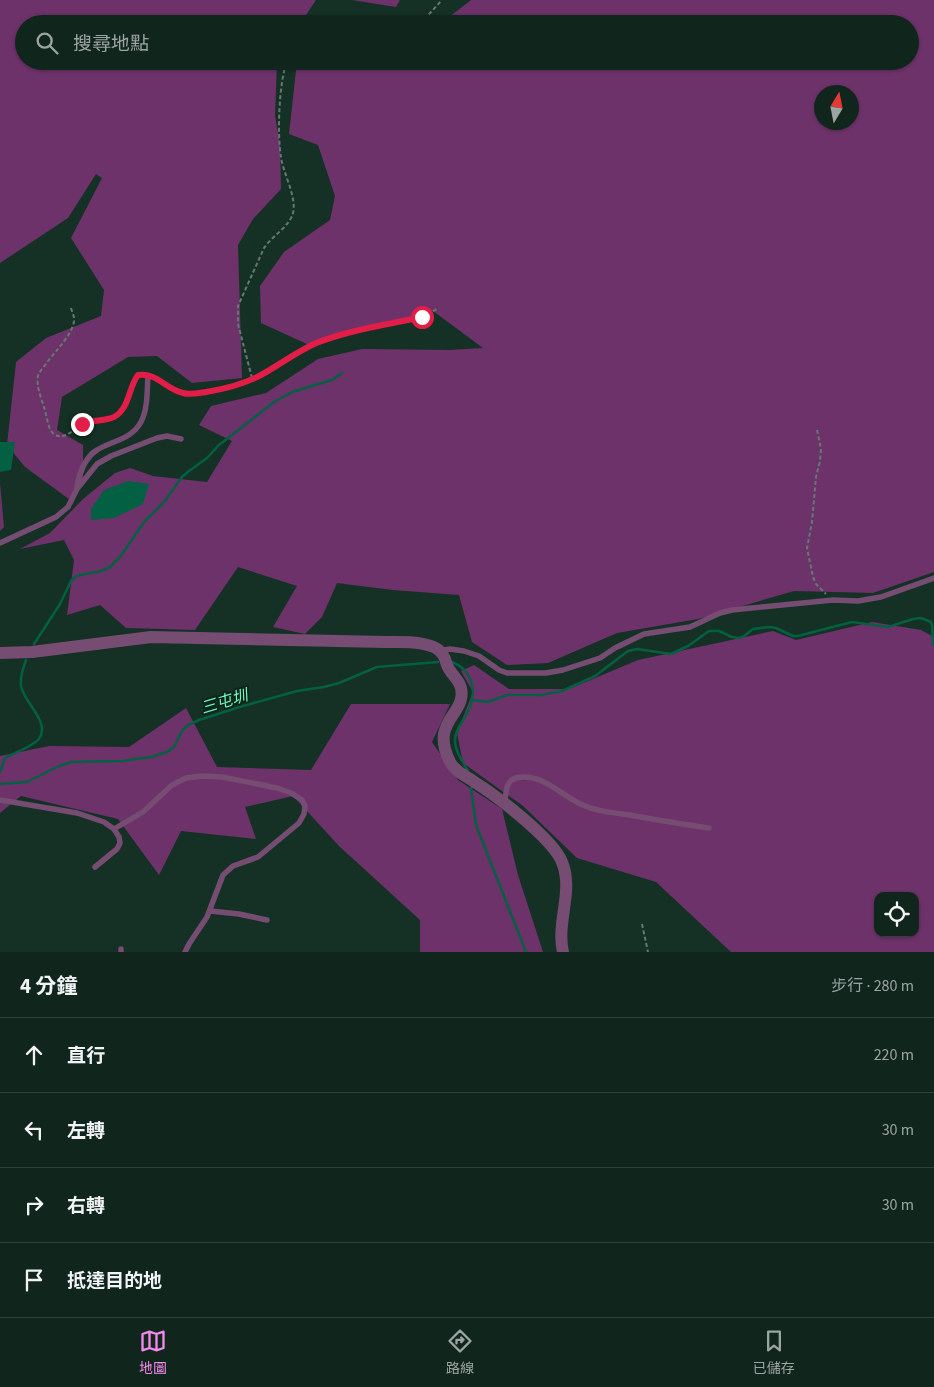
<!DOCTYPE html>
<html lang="zh-TW">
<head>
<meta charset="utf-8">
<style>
	body { margin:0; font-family:"Source Sans 3","Noto Sans TC",sans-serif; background:#1e3129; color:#f1f3f6 }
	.controls { position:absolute; right:15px; bottom:15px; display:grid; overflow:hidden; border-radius:10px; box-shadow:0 1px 4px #0004 }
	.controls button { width:45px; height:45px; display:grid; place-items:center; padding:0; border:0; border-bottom:1px solid #30423b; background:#10251c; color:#f1f3f6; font:25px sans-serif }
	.compass { position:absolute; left:814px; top:85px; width:45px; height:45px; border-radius:50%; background:#10251c; box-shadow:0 1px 4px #0004; rotate:10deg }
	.stop { position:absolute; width:15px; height:15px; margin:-11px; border:4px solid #e11d48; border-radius:50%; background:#fff }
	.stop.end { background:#e11d48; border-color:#fff; box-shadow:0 1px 5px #0008 }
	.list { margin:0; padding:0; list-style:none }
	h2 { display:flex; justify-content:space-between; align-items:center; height:65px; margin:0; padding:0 20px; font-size:21px }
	h2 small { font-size:16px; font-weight:400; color:#9ca5a3 }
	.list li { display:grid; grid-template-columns:32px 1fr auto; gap:15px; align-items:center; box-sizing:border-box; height:75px; padding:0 20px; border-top:1px solid #30423b }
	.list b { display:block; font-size:19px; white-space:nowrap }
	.list em { font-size:16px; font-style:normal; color:#9ca5a3 }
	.icon { flex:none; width:28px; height:28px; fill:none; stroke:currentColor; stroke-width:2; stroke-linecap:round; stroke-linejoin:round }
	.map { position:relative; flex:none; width:934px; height:952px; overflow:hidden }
	.search { position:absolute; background:#10251c; box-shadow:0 1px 4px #0004; left:15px; right:15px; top:15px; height:55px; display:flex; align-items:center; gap:12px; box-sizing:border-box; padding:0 18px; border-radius:28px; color:#9ca5a3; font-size:19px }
	.sheet { height:365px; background:#10251c }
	nav { display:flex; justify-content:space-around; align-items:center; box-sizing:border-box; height:70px; border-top:1px solid #30423b; background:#10251c; font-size:14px; color:#9ca5a3 }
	nav a { display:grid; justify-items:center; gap:2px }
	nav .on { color:#f689ee }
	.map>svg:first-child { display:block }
	.green { fill:#6d326a; fill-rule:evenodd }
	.water { fill:#046042 }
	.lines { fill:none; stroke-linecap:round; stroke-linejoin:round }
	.stream { stroke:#046042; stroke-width:2.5 }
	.path { stroke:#647a70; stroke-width:2; stroke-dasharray:4 2.5; stroke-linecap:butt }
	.service { stroke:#764c72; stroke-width:5.5 }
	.tertiary { stroke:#764c72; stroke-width:12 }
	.route { stroke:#e11d48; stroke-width:6 }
	.labels { text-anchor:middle; stroke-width:4; stroke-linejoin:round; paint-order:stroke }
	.water-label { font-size:16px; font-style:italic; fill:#71f8bf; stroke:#0b271b }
</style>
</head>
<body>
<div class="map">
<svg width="934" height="952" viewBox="0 0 934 952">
	<rect width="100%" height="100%" fill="#153125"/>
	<!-- green -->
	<g class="green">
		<path d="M0,0H316L300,24H24V61H277L275,116L280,144L281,189L253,219L238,245L242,378L192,383L157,356L128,357L62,397L57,430L83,445V481L73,502L25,467L7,445L16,362L46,338L101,316L104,290L71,238L102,178L96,174L68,218L0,263Z"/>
		<path d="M352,0H400L396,7Z"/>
		<path d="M471,0H934V572L873,593L794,591L698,619L617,633L548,663L507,665L472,642L459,595L393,590L337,583L322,617L305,634L273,627L297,586L238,567L195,630L126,628L100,605L67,615L74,560L64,540L20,549L50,533L83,499L115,473L130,468L153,476L207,482L232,441L199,425L211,406L266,393L318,359L362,349L449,350L483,348L433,311L309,345L261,323L260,286L284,252L330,220L335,196L318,145L289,134L297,61H910V24H440ZM822,92H852V122H822Z"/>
		<path d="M0,483L4,527L0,531Z"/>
		<path d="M872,622L921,630L934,637V952H731L656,882L577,858L523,806L463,763L457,733L473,692L461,671L474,665L509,689H569L638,660L773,631L796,640ZM878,896H915V933H878Z"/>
		<path d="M351,704H450L432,742L458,780L502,809L518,875L543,952H420V920L339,846L293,796L245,807L256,839L181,831L159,875L118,819L21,796L0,813V756L49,746L129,747L186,708L217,767L311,770Z"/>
	</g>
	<!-- water -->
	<g class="water">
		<path d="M0,442H15L11,470L0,472Z"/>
		<path d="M128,481L149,484L143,504L114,518L91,520V509L104,490Z"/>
	</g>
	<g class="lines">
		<!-- stream -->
		<g class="stream">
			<path d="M34,644L60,604L71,581L76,576L101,571L109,568L120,557L144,522L164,502L182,477L189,471L207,458L219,445L274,402L292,392L332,380L342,373"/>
			<path d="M452,662C471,669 477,689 470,707C466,719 456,726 455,739C454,750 463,762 468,771"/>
			<path d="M472,700L488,702L507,695H541L562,691L595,676L628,651L637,649L671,654L688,646L709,631H719L732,637L738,638L743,637L753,629L769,627L776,628L793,636H798L852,622L888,627L913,619L921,618L931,622C934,629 931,637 934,645"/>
			<path d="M0,772L5,758C14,753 33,746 39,739C51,722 24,703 21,686C20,677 23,668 26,660"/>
			<path d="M0,784L27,782L59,766L71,762L122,761L151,757L167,752L174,747L182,731L188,725L199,720L243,706L297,691L324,687L339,683L377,667L438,662"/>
			<path d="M471,788L476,825L526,952"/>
		</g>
		<!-- path -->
		<g class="path">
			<path d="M420,24L442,0"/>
			<path d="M71,308C72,312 74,315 74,319C75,331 56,351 48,361C45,366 40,370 38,376C36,387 42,400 45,410C47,417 48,430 54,434C64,442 76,427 84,423C95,418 110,422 120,413C130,403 129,386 138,375H142"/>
			<path d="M154,378L176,390L184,394L206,392L238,384L260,375L312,345L337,335L422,317L437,309"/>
			<path d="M252,378L238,324V306L264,248C272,236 290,226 293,213C297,197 283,173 281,157C277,134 279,82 287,61"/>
			<path d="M817,430L821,449L820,461L816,477L812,522L807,548L813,577L816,584L826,594"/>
			<path d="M642,924L648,952"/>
		</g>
		<!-- service -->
		<g class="service">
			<path d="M77,487C79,474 85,457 97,450C113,440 131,440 141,422C148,409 147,390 148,376"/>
			<path d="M0,543L56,517L68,507L77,489L97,464L111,456L157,438L167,436L181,439"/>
			<path d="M440,651L450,649L464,651L479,656L499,670L507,673H546L563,670L600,658L615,648L644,634L690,627L720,613L732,610L833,600L858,601L881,597L934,578"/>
			<path d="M0,800L77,813L104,822L114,829L119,837L120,843L117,849L95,867"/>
			<path d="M505,804C506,794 505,781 516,778C542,771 563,798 585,806C599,812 615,813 630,815C656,820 682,824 709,828"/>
			<path d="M114,829L143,812L172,785L186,778L202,776L222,777L277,788L291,793L302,800L305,806L304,814L299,823L258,857L233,866L223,875L207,917L189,944L185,952"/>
			<path d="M210,911L239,914L267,920"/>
			<path d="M121,952V949"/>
		</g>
		<!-- tertiary -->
		<path class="tertiary" d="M0,653L32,652L151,637L386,642C401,642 435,640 443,655C446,659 446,665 449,669C453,676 459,680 461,688C467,715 429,720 450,762C456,773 467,776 476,783C498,797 553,839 562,862C574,891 556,922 563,952"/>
	</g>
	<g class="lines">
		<!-- route -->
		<path class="route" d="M82,424C92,420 106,421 114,417C130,408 128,388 138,375C156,372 167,390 183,393C190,395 199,393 206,392C225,389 244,384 261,375C279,365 295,353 314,344C348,330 386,325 422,317"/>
	</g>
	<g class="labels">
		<!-- water labels -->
		<g class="water-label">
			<text transform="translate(224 701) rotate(-17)" y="6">三屯圳</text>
		</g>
	</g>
</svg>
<div class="controls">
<button><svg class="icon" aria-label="locate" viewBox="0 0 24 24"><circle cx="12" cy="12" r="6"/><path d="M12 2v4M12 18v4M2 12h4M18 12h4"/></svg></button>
</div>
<svg class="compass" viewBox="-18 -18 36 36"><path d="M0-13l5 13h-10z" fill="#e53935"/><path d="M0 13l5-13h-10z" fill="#9ca5a3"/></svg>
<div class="stop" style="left:422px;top:317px"></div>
<div class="stop end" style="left:82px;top:424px"></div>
<div class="search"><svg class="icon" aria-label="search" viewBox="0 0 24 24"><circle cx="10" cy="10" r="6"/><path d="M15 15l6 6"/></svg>搜尋地點</div>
</div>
<section class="sheet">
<h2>4 分鐘<small>步行 · 280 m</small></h2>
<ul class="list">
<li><svg class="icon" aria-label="ahead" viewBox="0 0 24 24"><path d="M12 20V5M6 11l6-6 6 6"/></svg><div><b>直行</b></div><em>220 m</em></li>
<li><svg class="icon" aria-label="left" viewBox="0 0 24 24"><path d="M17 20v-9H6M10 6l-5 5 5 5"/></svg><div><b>左轉</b></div><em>30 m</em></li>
<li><svg class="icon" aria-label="right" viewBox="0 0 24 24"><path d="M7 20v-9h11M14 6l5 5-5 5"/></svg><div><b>右轉</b></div><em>30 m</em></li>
<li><svg class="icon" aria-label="arrive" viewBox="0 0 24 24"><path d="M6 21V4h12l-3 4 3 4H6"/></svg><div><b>抵達目的地</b></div></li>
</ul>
</section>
<nav>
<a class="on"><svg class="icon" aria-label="map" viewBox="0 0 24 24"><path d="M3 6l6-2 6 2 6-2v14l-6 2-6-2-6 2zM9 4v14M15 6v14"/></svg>地圖</a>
<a><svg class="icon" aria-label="directions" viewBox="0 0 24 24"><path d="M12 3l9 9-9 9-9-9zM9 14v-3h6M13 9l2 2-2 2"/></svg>路線</a>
<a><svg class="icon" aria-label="saved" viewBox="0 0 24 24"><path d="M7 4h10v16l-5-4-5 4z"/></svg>已儲存</a>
</nav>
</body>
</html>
